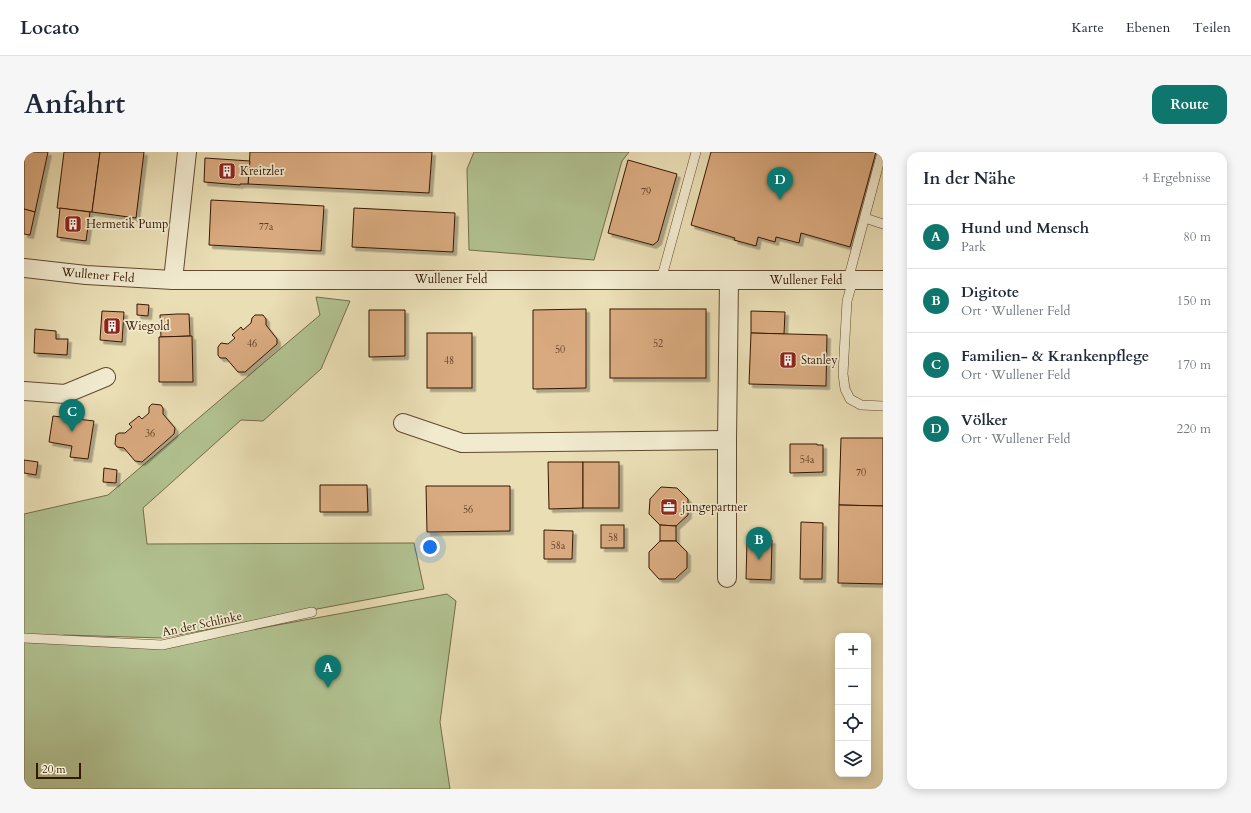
<!DOCTYPE html>
<html lang="de">
<head>
<meta charset="utf-8">
<style>
	body { margin:0; font-family:Cardo,serif; background:#f6f6f7; color:#1f2937 }
	.controls { position:absolute; right:12px; bottom:12px; display:grid; overflow:hidden; border-radius:8px; box-shadow:0 2px 10px #0003 }
	.controls button { width:36px; height:36px; display:grid; place-items:center; padding:0; border:0; border-bottom:1px solid #e0e1e3; background:#fff; color:#1f2937; font:20px sans-serif }
	.scale { position:absolute; left:12px; bottom:10px; width:45px; box-sizing:border-box; padding-left:4px; border:2px solid #351700; border-top:0; font-size:11px; line-height:14px; white-space:nowrap; color:#351700; -webkit-text-stroke:3px #f1eacf; paint-order:stroke }
	.you { position:absolute; left:406px; top:395px; width:14px; height:14px; margin:-10px; border:3px solid #fff; border-radius:50%; background:#1a73e8; box-shadow:0 0 0 6px #1a73e833 }
	.badge { display:grid; place-items:center; width:26px; height:26px; border-radius:50%; background:#0f766e; color:#fff; font-size:13px; font-weight:700 }
	.pin { position:absolute; translate:-50% -33px; filter:drop-shadow(0 1px 2px #0008) }
	.pin::after { content:''; position:absolute; top:21px; width:14px; height:12px; background:inherit; clip-path:polygon(0 0,100% 0,50% 100%) }
	.list { margin:0; padding:0; list-style:none }
	h2 { display:flex; justify-content:space-between; align-items:center; height:52px; margin:0; padding:0 16px; font-size:17px }
	h2 small { font-size:13px; font-weight:400; color:#747a83 }
	.list li { display:grid; grid-template-columns:26px 1fr auto; gap:12px; align-items:center; box-sizing:border-box; height:64px; padding:0 16px; border-top:1px solid #e0e1e3 }
	.list b { display:block; font-size:15px; white-space:nowrap }
	.list p { margin:0; font-size:13px; white-space:nowrap; color:#747a83 }
	.list em { font-size:13px; font-style:normal; color:#747a83 }
	.icon { flex:none; width:22px; height:22px; fill:none; stroke:currentColor; stroke-width:2; stroke-linecap:round; stroke-linejoin:round }
	.map { position:relative; flex:none; width:859px; height:637px; overflow:hidden; border-radius:12px }
	header { display:flex; align-items:center; gap:24px; box-sizing:border-box; height:56px; padding:0 20px; background:#fff; border-bottom:1px solid #e0e1e3 }
	header strong { font-size:19px }
	nav { display:flex; gap:22px; margin-inline-start:auto; font-size:14px }
	.intro { display:flex; align-items:center; justify-content:space-between; box-sizing:border-box; height:96px; padding:0 24px }
	h1 { margin:0; font-size:28px }
	.button { padding:10px 18px; border-radius:12px; background:#0f766e; color:#fff; font-size:14px; font-weight:700 }
	main { display:flex; gap:24px; padding:0 24px }
	aside { flex:1; background:#fff; border-radius:12px; box-shadow:0 2px 10px #0003 }
	.map>svg:first-child { display:block }
	.green { fill:#b2c291; stroke:#746c48 }
	.building { fill:#d9aa7f; stroke:#351700; filter:url(#shadow) }
	.lines { fill:none; stroke-linecap:round; stroke-linejoin:round }
	.service-casing { stroke:#62492d; stroke-width:10 }
	.minor-casing { stroke:#62492d; stroke-width:20 }
	.service { stroke:#f1eacf; stroke-width:9 }
	.minor { stroke:#f1eacf; stroke-width:18 }
	.labels { text-anchor:middle; stroke-width:3.5; stroke-linejoin:round; paint-order:stroke }
	.number-label { font-size:10px; fill:#5e3c20 }
	.poi-label { font-size:12px; fill:#351700; stroke:#f1eacf; text-anchor:start }
	.street-label { font-size:12px; fill:#351700; stroke:#f1eacf }
</style>
</head>
<body>
<header>
<strong>Locato</strong>
<nav><a>Karte</a><a>Ebenen</a><a>Teilen</a></nav>
</header>
<div class="intro"><h1>Anfahrt</h1><a class="button">Route</a></div>
<main>
<div class="map">
<svg width="859" height="637" viewBox="0 0 859 637">
	<defs>
		<filter id="shadow"><feDropShadow dx="3.5" dy="3.5" stdDeviation="0" flood-color="#0004"/></filter>
	</defs>
	<rect width="100%" height="100%" fill="#eadeb5"/>
	<filter id="stains"><feTurbulence type="fractalNoise" baseFrequency=".005" numOctaves="4"/><feColorMatrix values="0 0 0 0 .2 0 0 0 0 .09 0 0 0 0 .02 0 0 0 .5 -.17"/></filter>
	<radialGradient id="worn" r=".72"><stop offset=".6" stop-color="#630" stop-opacity="0"/><stop offset="1" stop-color="#630" stop-opacity=".3"/></radialGradient>
	<!-- green -->
	<g class="green">
		<path d="M450,0H605L598,9L570,108L445,98L443,17Z"/>
		<path d="M292,145L326,149L297,217L239,269L217,268L119,356L123,392L390,391L400,437L138,486L40,483L18,490L139,494L423,442L432,449L416,570L426,637H0V362L84,343L296,163Z"/>
	</g>
	<!-- building -->
	<g class="building">
		<path d="M0,0H24L11,60L0,57Z"/>
		<path d="M40,0H76L68,60L33,56Z"/>
		<path d="M76,0H120L112,66L68,60Z"/>
		<path d="M226,0H408L405,41L224,32Z"/>
		<path d="M687,0H852L826,95L777,81L775,91L752,85L751,90L734,85L732,94L710,88L711,86L667,73Z"/>
		<path d="M181,6L226,9L224,32H216V33L180,30Z"/>
		<path d="M604,8L653,22L634,89L629,93L584,81Z"/>
		<path d="M187,48L300,54L297,99L185,93Z"/>
		<path d="M36,56L66,60L62,89L33,85Z"/>
		<path d="M330,56L431,61L429,100L328,95Z"/>
		<path d="M0,57L11,60L6,83L0,82Z"/>
		<path d="M113,152L125,153L124,164L113,163Z"/>
		<path d="M562,157V236L509,237V158Z"/>
		<rect x="586" y="157" width="96" height="69"/>
		<path d="M345,158H381V204L345,205Z"/>
		<path d="M78,159L100,160L98,190L76,188Z"/>
		<path d="M727,159L761,160L760,182L727,181Z"/>
		<path d="M153,162H165L166,184L137,185L136,163Z"/>
		<path d="M231,163H239L242,167V173L253,187V192L221,220H214L202,206H196L194,203V195L197,191L204,192L211,186L208,183L217,175L219,178L227,171L228,166Z"/>
		<path d="M11,177L32,179V187H44L43,203L10,201Z"/>
		<rect x="403" y="181" width="45" height="55"/>
		<path d="M727,181L803,183L802,234L725,232Z"/>
		<path d="M168,184L169,230H135V185Z"/>
		<path d="M128,252L137,253L139,256V262L151,276L150,282L118,310L111,309L100,296L93,295L91,292L92,283L95,281H101L108,275L105,272L115,264L118,267L125,261V255Z"/>
		<path d="M29,264L70,269L64,307L46,305L48,294L25,290Z"/>
		<path d="M817,286H859V354L815,353Z"/>
		<path d="M766,292H793V293H799V320L766,321Z"/>
		<path d="M0,308L14,310L12,323L0,321Z"/>
		<path d="M524,310H559V356L525,357Z"/>
		<rect x="559" y="310" width="36" height="46"/>
		<path d="M80,316L93,318L92,331L79,330Z"/>
		<path d="M296,333H343L344,360H296Z"/>
		<path d="M402,334H486V379L403,380Z"/>
		<path d="M637,335L653,336L664,347V363L652,374L636,373L625,362L626,347Z"/>
		<path d="M815,353L859,354V432L814,431Z"/>
		<path d="M777,370L799,371L798,427H776Z"/>
		<rect x="577" y="373" width="23" height="23"/>
		<path d="M636,373L652,374V389H636Z"/>
		<path d="M520,378L549,379L548,407H520Z"/>
		<path d="M723,388H748L747,428L722,427Z"/>
		<path d="M636,389H652L663,400V416L651,427H635L625,416V400Z"/>
	</g>
	<g class="lines">
		<defs>
			<g id="service">
				<path d="M841,66L859,72"/>
				<path d="M637,128L672,0"/>
				<path d="M824,128L858,0"/>
				<path d="M829,128L823,149L819,222L821,237L826,247L837,253L859,254"/>
				<path d="M0,486L138,493L288,460"/>
			</g>
			<g id="minor">
				<path d="M0,116L62,123L149,128H859"/>
				<path d="M149,128L163,0"/>
				<path d="M0,239L41,242L82,225"/>
				<path d="M379,271L438,291L703,288"/>
				<path d="M703,426V288L705,128"/>
			</g>
		</defs>
		<!-- service casing -->
		<use href="#service" class="service-casing"/>
		<!-- minor casing -->
		<use href="#minor" class="minor-casing"/>
		<!-- service -->
		<use href="#service" class="service"/>
		<!-- minor -->
		<use href="#minor" class="minor"/>
	</g>
	<!-- icons -->
	<defs>
		<symbol id="building-square" viewBox="-11 -11 22 22"><rect x="-9" y="-9" width="18" height="18" rx="4" fill="#8f2418" stroke="#f1eacf"/><path d="M-4-6H4V6H1V3H-1V6H-4ZM-2.5-4.3h1.7v1.8h-1.7ZM.8-4.3h1.7v1.8H.8ZM-2.5-1h1.7V.8h-1.7ZM.8-1h1.7V.8H.8Z" fill="#fff"/></symbol>
		<symbol id="office-square" viewBox="-11 -11 22 22"><rect x="-9" y="-9" width="18" height="18" rx="4" fill="#8f2418" stroke="#f1eacf"/><path d="M-6-3h4V-5.5h4V-3h4V5H-6ZM-1-4.5V-3h2v-1.5ZM-6 0V1H6V0Z" fill="#fff"/></symbol>
	</defs>
	<g fill-rule="evenodd">
		<use href="#building-square" x="193" y="9" width="20" height="20"/>
		<use href="#building-square" x="39" y="62" width="20" height="20"/>
		<use href="#building-square" x="78" y="164" width="20" height="20"/>
		<use href="#building-square" x="754" y="198" width="20" height="20"/>
		<use href="#office-square" x="635" y="345" width="20" height="20"/>
	</g>
	<g class="labels">
		<!-- number labels -->
		<g class="number-label">
			<text x="622" y="43">79</text>
			<text x="242" y="78">77a</text>
			<text x="228" y="195">46</text>
			<text x="634" y="195">52</text>
			<text x="536" y="201">50</text>
			<text x="425" y="212">48</text>
			<text x="126" y="285">36</text>
			<text x="783" y="311">54a</text>
			<text x="837" y="324">70</text>
			<text x="444" y="361">56</text>
			<text x="589" y="389">58</text>
			<text x="534" y="397">58a</text>
		</g>
		<!-- poi labels -->
		<g class="poi-label">
			<text x="216" y="23">Kreitzler</text>
			<text x="62" y="76">Hermetik Pump</text>
			<text x="101" y="178">Wiegold</text>
			<text x="777" y="212">Stanley</text>
			<text x="658" y="359">jungepartner</text>
		</g>
		<!-- street labels -->
		<g class="street-label">
			<text transform="translate(74 123) rotate(5)" y="4">Wullener Feld</text>
			<text x="427" y="131">Wullener Feld</text>
			<text x="782" y="132">Wullener Feld</text>
			<text transform="translate(178 472) rotate(-12)" y="4">An der Schlinke</text>
		</g>
	</g>
	<rect width="100%" height="100%" filter="url(#stains)"/>
	<rect width="100%" height="100%" fill="url(#worn)"/>
</svg>
<div class="controls">
<button>+</button>
<button>−</button>
<button><svg class="icon" aria-label="locate" viewBox="0 0 24 24"><circle cx="12" cy="12" r="6"/><path d="M12 2v4M12 18v4M2 12h4M18 12h4"/></svg></button>
<button><svg class="icon" aria-label="layers" viewBox="0 0 24 24"><path d="M12 4l9 5-9 5-9-5zM3 14l9 5 9-5"/></svg></button>
</div>
<div class="scale">20 m</div>
<div class="you"></div>
<div class="pin badge" style="left:304px;top:536px">A</div>
<div class="pin badge" style="left:735px;top:408px">B</div>
<div class="pin badge" style="left:48px;top:280px">C</div>
<div class="pin badge" style="left:756px;top:48px">D</div>
</div>
<aside>
<h2>In der Nähe<small>4 Ergebnisse</small></h2>
<ul class="list">
<li><span class="badge">A</span><div><b>Hund und Mensch</b><p>Park</p></div><em>80 m</em></li>
<li><span class="badge">B</span><div><b>Digitote</b><p>Ort · Wullener Feld</p></div><em>150 m</em></li>
<li><span class="badge">C</span><div><b>Familien- &amp; Krankenpflege</b><p>Ort · Wullener Feld</p></div><em>170 m</em></li>
<li><span class="badge">D</span><div><b>Völker</b><p>Ort · Wullener Feld</p></div><em>220 m</em></li>
</ul>
</aside>
</main>
</body>
</html>
